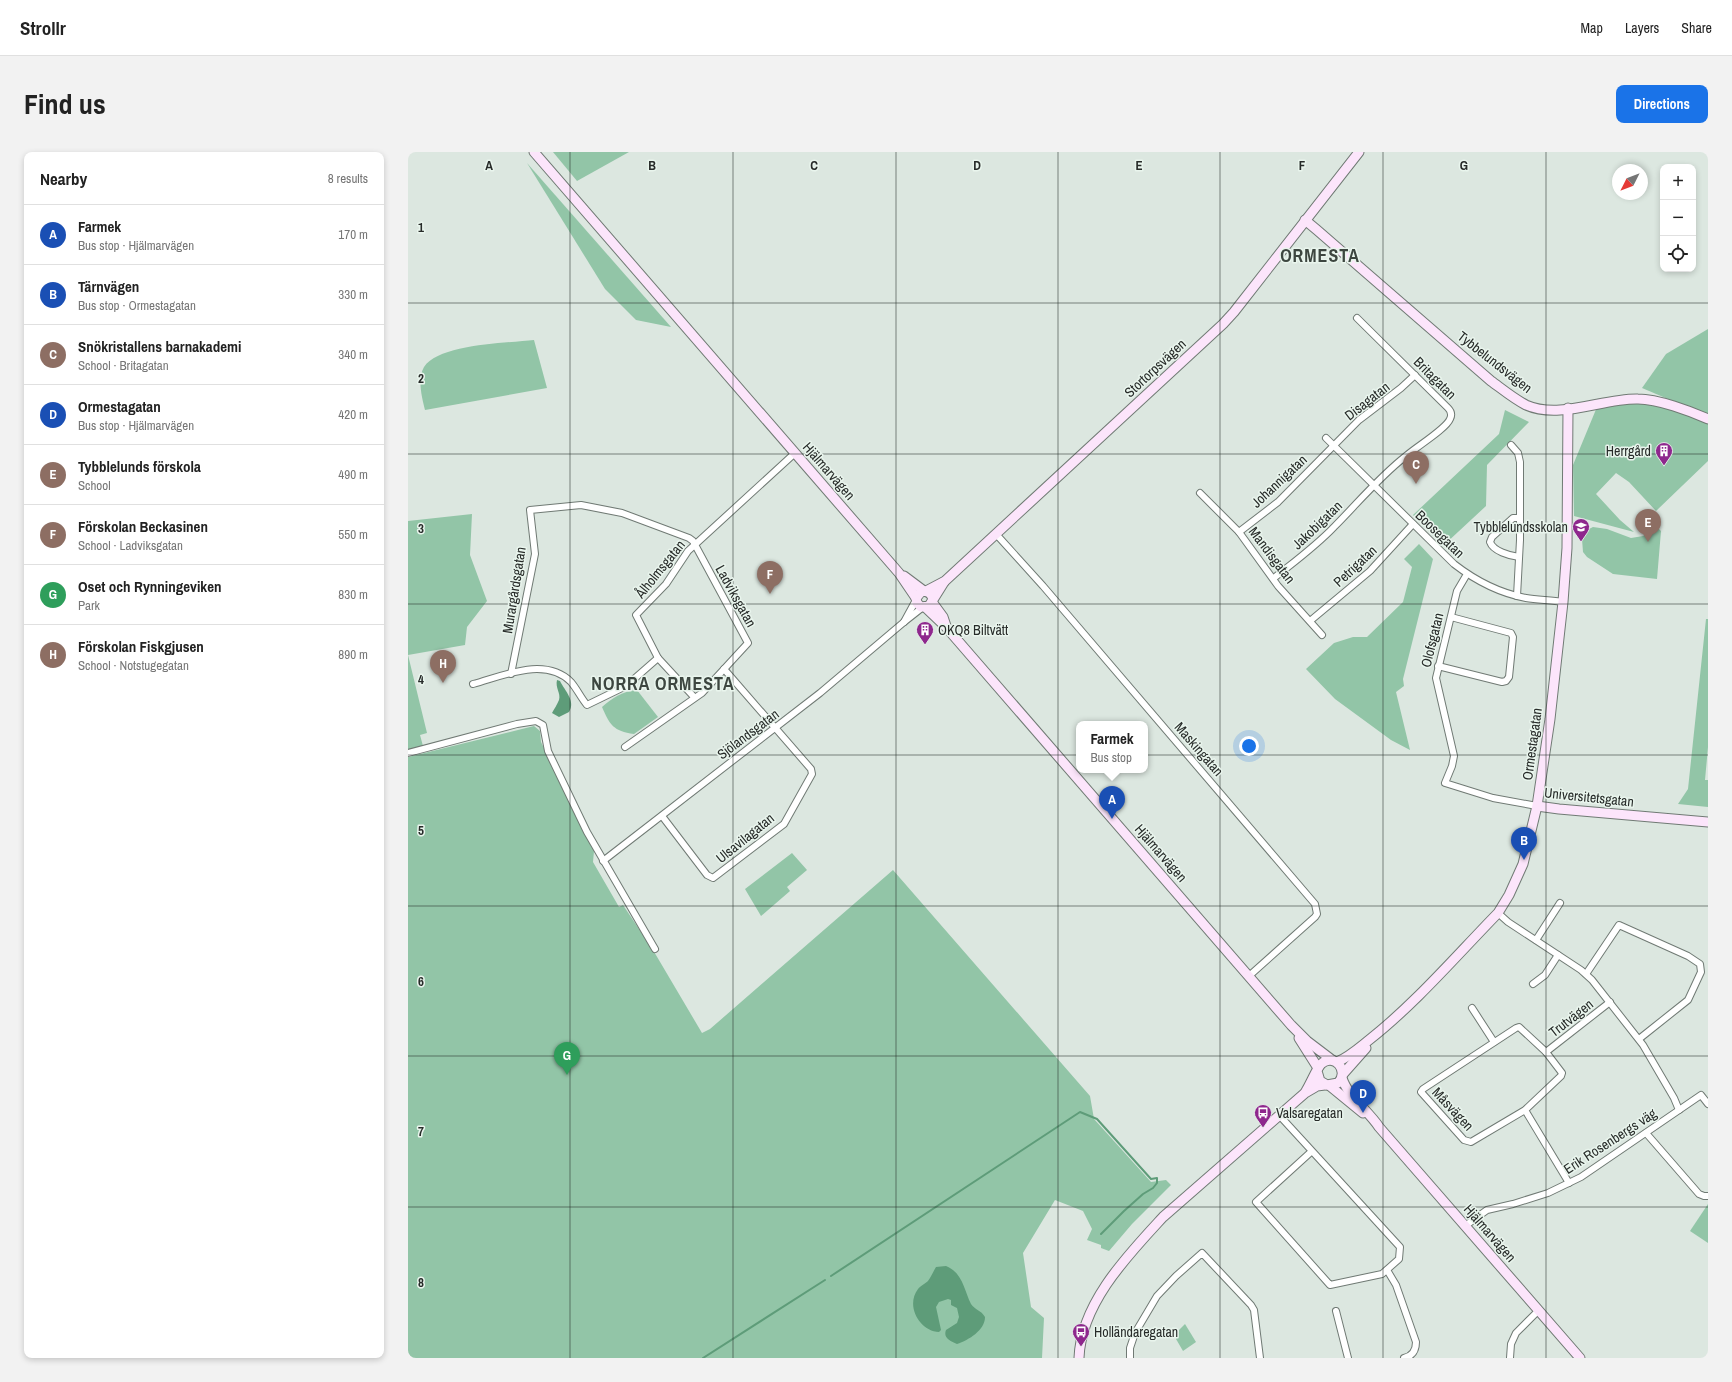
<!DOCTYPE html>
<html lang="en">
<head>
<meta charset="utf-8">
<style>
	body { margin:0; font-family:"Archivo Narrow",sans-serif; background:#f2f2f2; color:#222 }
	.controls { position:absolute; right:12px; top:12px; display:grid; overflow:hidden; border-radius:8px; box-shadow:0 2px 6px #0003 }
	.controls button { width:36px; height:36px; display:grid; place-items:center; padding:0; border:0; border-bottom:1px solid #e0e0e0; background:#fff; color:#222; font:20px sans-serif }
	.compass { position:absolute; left:1204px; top:12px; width:36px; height:36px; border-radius:50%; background:#fff; box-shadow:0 2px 6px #0003; rotate:228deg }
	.you { position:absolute; left:841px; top:594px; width:14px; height:14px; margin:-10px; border:3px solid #fff; border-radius:50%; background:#1a73e8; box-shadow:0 0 0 6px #1a73e833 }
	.badge { display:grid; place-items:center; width:26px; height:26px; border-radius:50%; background:#1a73e8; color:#fff; font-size:13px; font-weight:700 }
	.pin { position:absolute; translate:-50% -33px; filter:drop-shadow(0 1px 2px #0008) }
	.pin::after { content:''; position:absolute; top:21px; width:14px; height:12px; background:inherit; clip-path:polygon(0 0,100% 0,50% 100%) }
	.popup { position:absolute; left:668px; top:569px; width:72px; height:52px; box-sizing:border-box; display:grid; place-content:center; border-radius:8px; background:#fff; filter:drop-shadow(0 1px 3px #0005); font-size:13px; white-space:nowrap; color:#767676 }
	.popup b { font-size:15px; color:#222 }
	.popup::after { content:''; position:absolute; left:50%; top:100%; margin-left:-8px; border:8px solid transparent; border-top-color:#fff }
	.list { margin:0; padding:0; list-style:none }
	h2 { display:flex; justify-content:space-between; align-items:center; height:52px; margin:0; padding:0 16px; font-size:17px }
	h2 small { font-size:13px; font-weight:400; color:#767676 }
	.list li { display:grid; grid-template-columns:26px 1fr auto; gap:12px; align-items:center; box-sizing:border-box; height:60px; padding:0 16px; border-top:1px solid #e0e0e0 }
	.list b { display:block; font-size:15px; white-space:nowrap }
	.list p { margin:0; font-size:13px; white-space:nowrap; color:#767676 }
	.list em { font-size:13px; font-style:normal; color:#767676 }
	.icon { flex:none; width:22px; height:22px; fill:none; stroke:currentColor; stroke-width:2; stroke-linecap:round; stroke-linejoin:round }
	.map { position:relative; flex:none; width:1300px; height:1206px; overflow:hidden; border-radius:8px }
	header { display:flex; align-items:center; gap:24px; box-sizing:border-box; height:56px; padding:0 20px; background:#fff; border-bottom:1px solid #e0e0e0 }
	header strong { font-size:19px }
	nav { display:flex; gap:22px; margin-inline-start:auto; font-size:14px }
	.intro { display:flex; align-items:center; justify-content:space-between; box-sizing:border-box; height:96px; padding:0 24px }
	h1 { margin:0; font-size:28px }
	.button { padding:10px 18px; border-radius:8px; background:#1a73e8; color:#fff; font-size:14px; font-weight:700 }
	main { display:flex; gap:24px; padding:0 24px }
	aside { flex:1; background:#fff; border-radius:8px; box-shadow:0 2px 6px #0003 }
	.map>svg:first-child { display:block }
	.green { fill:#92c5a7 }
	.water { fill:#5e9c79 }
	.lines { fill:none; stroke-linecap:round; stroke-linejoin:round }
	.stream { stroke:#5e9c79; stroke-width:2 }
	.street-casing { stroke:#707a74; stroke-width:8 }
	.secondary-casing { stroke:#707a74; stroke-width:11 }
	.street { stroke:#fff; stroke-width:6 }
	.secondary { stroke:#fce5fb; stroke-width:9 }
	.grid { fill:none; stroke:#272b29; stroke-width:1; stroke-opacity:0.55 }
	.labels { text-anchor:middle; stroke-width:3; stroke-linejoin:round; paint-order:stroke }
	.street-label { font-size:14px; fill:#272b29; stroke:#e9f5ed }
	.poi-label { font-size:14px; fill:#272b29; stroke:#e9f5ed; text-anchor:start }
	.district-label { font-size:18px; font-weight:bold; letter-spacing:1px; fill:#3d4640; stroke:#e9f5ed }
	.grid-label { font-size:13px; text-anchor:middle; font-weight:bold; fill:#272b29; stroke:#e9f5ed; stroke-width:3; stroke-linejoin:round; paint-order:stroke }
</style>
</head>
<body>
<header>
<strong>Strollr</strong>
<nav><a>Map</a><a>Layers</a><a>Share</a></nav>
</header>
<div class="intro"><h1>Find us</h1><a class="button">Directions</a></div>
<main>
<aside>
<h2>Nearby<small>8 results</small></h2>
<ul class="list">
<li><span class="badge" style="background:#1a4fb4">A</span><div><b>Farmek</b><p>Bus stop · Hjälmarvägen</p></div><em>170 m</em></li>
<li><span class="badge" style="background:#1a4fb4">B</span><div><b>Tärnvägen</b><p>Bus stop · Ormestagatan</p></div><em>330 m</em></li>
<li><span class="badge" style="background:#8d6e63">C</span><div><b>Snökristallens barnakademi</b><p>School · Britagatan</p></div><em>340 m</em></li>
<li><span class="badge" style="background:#1a4fb4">D</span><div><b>Ormestagatan</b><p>Bus stop · Hjälmarvägen</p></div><em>420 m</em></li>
<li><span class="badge" style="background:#8d6e63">E</span><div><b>Tybblelunds förskola</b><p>School</p></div><em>490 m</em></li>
<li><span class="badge" style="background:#8d6e63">F</span><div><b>Förskolan Beckasinen</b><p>School · Ladviksgatan</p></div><em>550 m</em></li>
<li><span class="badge" style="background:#2e9e5b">G</span><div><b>Oset och Rynningeviken</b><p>Park</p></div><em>830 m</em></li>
<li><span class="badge" style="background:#8d6e63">H</span><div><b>Förskolan Fiskgjusen</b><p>School · Notstugegatan</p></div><em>890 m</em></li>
</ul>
</aside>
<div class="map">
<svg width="1300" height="1206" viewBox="0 0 1300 1206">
	<rect width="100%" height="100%" fill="#dce7e0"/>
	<!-- green -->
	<g class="green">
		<path d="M145,0H221L169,29Z"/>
		<path d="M119,11L263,175L228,168L197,137Z"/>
		<path d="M1300,177V264L1234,236L1258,202Z"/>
		<path d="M126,188L139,236L17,258C14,246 9,227 16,215C31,192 100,191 126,188Z"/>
		<path d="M1228,250L1274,260L1300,272V309L1248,359L1221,330L1208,321L1188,342L1212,368L1226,380L1166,364L1165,313L1189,255Z"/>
		<path d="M1097,258L1121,270L1079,313L1078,354L1036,393L1005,363L1091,282Z"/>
		<path d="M64,362L62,403L79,449L59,475L57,493L0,503L19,581L12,583L15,594L0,598V369Z"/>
		<path d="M1185,375L1199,377L1223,386L1235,384L1250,376L1253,379L1249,427L1205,422L1179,405L1175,400L1174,387L1175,382L1179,378Z"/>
		<path d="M1011,392L1025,407L995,527L996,534L988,540L1002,598L983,588L927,547L898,517L926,491L945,485H959L995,450L1004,415L996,407Z"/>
		<path d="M1298,467H1300V595L1297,628H1300V655L1270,652L1280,637Z"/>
		<path d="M229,538L250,565L226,582C205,579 202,573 194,555C204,546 215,539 229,538Z"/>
		<path d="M126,574L132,579L133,590L186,699L185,710L211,755L215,753L245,798L294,881L302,877L485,718L682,944L686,967L743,1030L758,1028L763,1033L724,1072L701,1099L693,1096V1093L679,1088L684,1077L675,1059L647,1048L615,1101L623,1155L636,1166L634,1206H0V605Z"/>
		<path d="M384,701L399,718L379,735L382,739L353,764L337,737Z"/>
		<path d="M1300,1052V1091L1282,1079Z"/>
		<path d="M777,1172L788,1190L775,1199L768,1187L771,1178Z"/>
	</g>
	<!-- water -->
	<g class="water">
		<path d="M149,528L152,529C157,539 168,549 161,560L151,565L144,561C146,557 149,553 151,548C153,541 147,536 149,528Z"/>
		<path d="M538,1114C555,1121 556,1138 563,1152C567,1158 573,1158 577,1165C577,1178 561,1188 549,1192C542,1189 535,1186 538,1178L549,1171L551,1165L549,1156L543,1153V1148L540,1147L531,1150L528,1155L533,1178L531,1180C512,1179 497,1154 510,1137C512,1134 517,1132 520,1129C523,1125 525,1120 528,1115Z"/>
	</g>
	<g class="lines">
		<!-- stream -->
		<g class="stream">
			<path d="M423,1124L672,960L689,967L743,1027L749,1026V1031L745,1036L735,1042L716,1059L693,1082"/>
			<path d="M295,1206L417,1128"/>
		</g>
		<defs>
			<g id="street">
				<path d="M918,286L1046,412C1068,429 1091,441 1118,446C1130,448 1143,448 1155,450"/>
				<path d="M1103,293L1110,301L1112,310V388L1109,444"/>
				<path d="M792,341L831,380L870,434L914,483"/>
				<path d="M831,380L870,350L951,268L993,236L1007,223"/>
				<path d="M588,382L635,434L907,752L909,762L907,765L841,824"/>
				<path d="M1111,405C1102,404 1085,399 1082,390L1084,385L1105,366H1112"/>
				<path d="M1059,422L1049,439L1028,526L1046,604L1044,614L1037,631L1085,646L1129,654"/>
				<path d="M866,426C886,410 908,394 926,375C950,351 971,325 998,304C1008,295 1038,277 1042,267C1044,263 1043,259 1040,256L949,166"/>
				<path d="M902,469L962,419L1005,372"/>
				<path d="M496,470L508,448"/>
				<path d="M1030,514L1094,530L1098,529L1101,525L1105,485L1103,481L1043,465"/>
				<path d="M103,522L127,402L122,358L173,353L214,361L281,386L285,389L340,491L294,541L217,595"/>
				<path d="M65,532C95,524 137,504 163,530C169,537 173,546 179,553L218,534L250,506"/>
				<path d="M286,545L250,506L228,463L258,432L280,399L387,301"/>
				<path d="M0,601L109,572L128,569L135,573L140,599L179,680L247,797"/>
				<path d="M254,664L299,723L305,726L376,672L404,622L403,617L316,517"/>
				<path d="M195,709L412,541L496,470L515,455"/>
				<path d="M1090,761L1100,770L1173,818L1184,828L1235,893L1266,946L1271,958"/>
				<path d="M1128,788L1152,751"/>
				<path d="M1178,822L1211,773L1280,804L1292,812L1293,820L1280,848L1231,887"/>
				<path d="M1125,832L1137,823L1150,803"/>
				<path d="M1064,856L1086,890"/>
				<path d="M1138,900L1202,850"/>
				<path d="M1117,958L1153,924L1154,921L1138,900L1111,875L1108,876L1015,937L1013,940L1056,988L1063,990L1117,958L1161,1031"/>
				<path d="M871,963L904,999L848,1050L922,1133L974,1122L991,1107L992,1095L904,999"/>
				<path d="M1238,981L1291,1042L1296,1044H1300"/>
				<path d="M1057,1074L1079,1058L1105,1052L1140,1041L1173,1025L1293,943L1300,952"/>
				<path d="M979,1118L988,1133L1008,1190C1008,1198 1005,1204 996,1206"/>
				<path d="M928,1159L940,1206"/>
				<path d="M722,1206V1196L727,1181L749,1144L768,1124L794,1101L843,1153L846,1158L852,1206"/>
				<path d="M1102,1206L1103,1192L1108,1181L1131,1158"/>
			</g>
			<g id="secondary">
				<path d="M126,0L491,421L508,446"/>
				<path d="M897,68L909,78L1083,229C1094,237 1106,247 1118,253C1152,268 1195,246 1230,247C1250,247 1282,259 1300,267"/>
				<path d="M496,424L516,439"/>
				<path d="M518,439L537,429L815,172L826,160L951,0"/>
				<path d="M525,447C523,441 519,438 513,440L508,446L509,451L513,455L521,454L536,430"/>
				<path d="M524,450L535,465L538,474"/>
				<path d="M517,455L538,475L883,873L899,889L924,908"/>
				<path d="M1129,654L1151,657L1300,670"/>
				<path d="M891,886L910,916"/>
				<path d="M929,910C941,905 951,896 961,888C1008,851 1048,804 1090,761L1101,743L1115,712L1129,654L1142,567L1155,450L1159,396L1160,256"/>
				<path d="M935,922L958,896"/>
				<path d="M934,926C940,945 960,958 971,975L1172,1206"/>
				<path d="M922,934L955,961"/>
				<path d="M898,939C902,933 909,916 913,912C926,900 942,919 930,931L919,933L912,929L909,919"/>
				<path d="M671,1206C673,1151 720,1103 755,1065L897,941L909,934L917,933"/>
			</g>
		</defs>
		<!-- street casing -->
		<use href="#street" class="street-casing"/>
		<!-- secondary casing -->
		<use href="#secondary" class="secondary-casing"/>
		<!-- street -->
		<use href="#street" class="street"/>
		<!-- secondary -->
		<use href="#secondary" class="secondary"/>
	</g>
	<!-- grid -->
	<path class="grid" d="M162,0V1206M325,0V1206M488,0V1206M650,0V1206M812,0V1206M975,0V1206M1138,0V1206M0,151H1300M0,302H1300M0,452H1300M0,603H1300M0,754H1300M0,904H1300M0,1055H1300"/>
	<!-- icons -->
	<defs>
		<symbol id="building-pin" viewBox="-11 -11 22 30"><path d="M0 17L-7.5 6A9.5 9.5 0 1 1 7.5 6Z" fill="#8e278d" stroke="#e9f5ed"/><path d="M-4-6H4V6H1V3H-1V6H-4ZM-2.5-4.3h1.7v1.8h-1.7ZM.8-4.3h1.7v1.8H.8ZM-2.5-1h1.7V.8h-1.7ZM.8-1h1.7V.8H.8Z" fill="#fff"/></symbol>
		<symbol id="school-pin" viewBox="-11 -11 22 30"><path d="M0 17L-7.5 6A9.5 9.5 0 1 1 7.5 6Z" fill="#8e278d" stroke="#e9f5ed"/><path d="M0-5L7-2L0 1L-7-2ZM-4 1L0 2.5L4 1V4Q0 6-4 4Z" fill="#fff"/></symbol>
		<symbol id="bus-pin" viewBox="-11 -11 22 30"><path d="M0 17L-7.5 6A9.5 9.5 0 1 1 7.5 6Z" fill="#8e278d" stroke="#e9f5ed"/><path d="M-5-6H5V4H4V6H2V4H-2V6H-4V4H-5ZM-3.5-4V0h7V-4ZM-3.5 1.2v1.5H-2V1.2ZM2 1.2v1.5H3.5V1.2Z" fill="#fff"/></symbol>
	</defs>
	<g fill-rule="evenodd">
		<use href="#building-pin" x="1246" y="289" width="20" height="27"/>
		<use href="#school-pin" x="1163" y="365" width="20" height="27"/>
		<use href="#building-pin" x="507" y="468" width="20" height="27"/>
		<use href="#bus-pin" x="845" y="951" width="20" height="27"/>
		<use href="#bus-pin" x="663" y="1170" width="20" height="27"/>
	</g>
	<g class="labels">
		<!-- street labels -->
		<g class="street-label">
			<text transform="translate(1087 210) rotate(38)" y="5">Tybbelundsvägen</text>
			<text transform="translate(747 216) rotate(-43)" y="5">Stortorpsvägen</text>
			<text transform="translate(1027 226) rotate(45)" y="5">Britagatan</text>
			<text transform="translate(959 249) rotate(-38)" y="5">Disagatan</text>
			<text transform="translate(421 319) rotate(49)" y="5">Hjälmarvägen</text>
			<text transform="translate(871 329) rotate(-43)" y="5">Johannigatan</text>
			<text transform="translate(909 373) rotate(-44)" y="5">Jakobigatan</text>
			<text transform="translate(1032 382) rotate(44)" y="5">Boosegatan</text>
			<text transform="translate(864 403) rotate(53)" y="5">Mandisgatan</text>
			<text transform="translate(947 414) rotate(-43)" y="5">Petrigatan</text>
			<text transform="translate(252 417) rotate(-51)" y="5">Ålholmsgatan</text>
			<text transform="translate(106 438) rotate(-81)" y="5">Murargårdsgatan</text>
			<text transform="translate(328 444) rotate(61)" y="5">Ladviksgatan</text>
			<text transform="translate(1024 488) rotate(-76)" y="5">Olofsgatan</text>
			<text transform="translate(340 582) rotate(-37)" y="5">Sjölandsgatan</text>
			<text transform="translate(1124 592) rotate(-82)" y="5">Ormestagatan</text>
			<text transform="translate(791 597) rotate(49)" y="5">Maskingatan</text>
			<text transform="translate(1181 645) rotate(6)" y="5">Universitetsgatan</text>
			<text transform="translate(337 686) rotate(-39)" y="5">Ulsavilagatan</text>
			<text transform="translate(753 701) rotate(49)" y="5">Hjälmarvägen</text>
			<text transform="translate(1163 866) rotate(-38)" y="5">Trutvägen</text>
			<text transform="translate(1045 957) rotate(47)" y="5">Måsvägen</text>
			<text transform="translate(1202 989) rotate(-33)" y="5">Erik Rosenbergs väg</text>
			<text transform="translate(1082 1081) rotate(49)" y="5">Hjälmarvägen</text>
		</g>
		<!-- poi labels -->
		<g class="poi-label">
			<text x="1243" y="304" text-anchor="end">Herrgård</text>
			<text x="1160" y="380" text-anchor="end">Tybblelundsskolan</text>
			<text x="530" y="483">OKQ8 Biltvätt</text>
			<text x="868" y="966">Valsaregatan</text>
			<text x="686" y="1185">Holländaregatan</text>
		</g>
		<!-- district labels -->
		<g class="district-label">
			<text x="912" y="110">ORMESTA</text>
			<text x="255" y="538">NORRA ORMESTA</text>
		</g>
	</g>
	<g class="grid-label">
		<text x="81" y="18">A</text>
		<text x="244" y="18">B</text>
		<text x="406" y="18">C</text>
		<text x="569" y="18">D</text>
		<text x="731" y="18">E</text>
		<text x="894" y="18">F</text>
		<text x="1056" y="18">G</text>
		<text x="13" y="80">1</text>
		<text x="13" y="231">2</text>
		<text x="13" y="381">3</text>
		<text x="13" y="532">4</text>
		<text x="13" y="683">5</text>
		<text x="13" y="834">6</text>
		<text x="13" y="984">7</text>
		<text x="13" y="1135">8</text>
	</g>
</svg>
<div class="controls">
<button>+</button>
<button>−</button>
<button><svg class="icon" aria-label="locate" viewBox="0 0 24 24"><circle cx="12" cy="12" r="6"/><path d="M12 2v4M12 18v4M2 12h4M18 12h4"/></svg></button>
</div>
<svg class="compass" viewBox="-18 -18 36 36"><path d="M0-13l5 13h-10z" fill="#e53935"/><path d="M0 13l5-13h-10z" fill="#767676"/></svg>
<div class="you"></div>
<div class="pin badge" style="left:704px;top:667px;background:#1a4fb4">A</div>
<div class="popup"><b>Farmek</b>Bus stop</div>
<div class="pin badge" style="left:1116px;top:708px;background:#1a4fb4">B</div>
<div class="pin badge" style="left:1008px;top:332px;background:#8d6e63">C</div>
<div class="pin badge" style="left:955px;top:961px;background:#1a4fb4">D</div>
<div class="pin badge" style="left:1240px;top:390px;background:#8d6e63">E</div>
<div class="pin badge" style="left:362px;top:442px;background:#8d6e63">F</div>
<div class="pin badge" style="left:159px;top:923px;background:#2e9e5b">G</div>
<div class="pin badge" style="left:35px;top:531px;background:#8d6e63">H</div>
</div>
</main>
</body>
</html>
